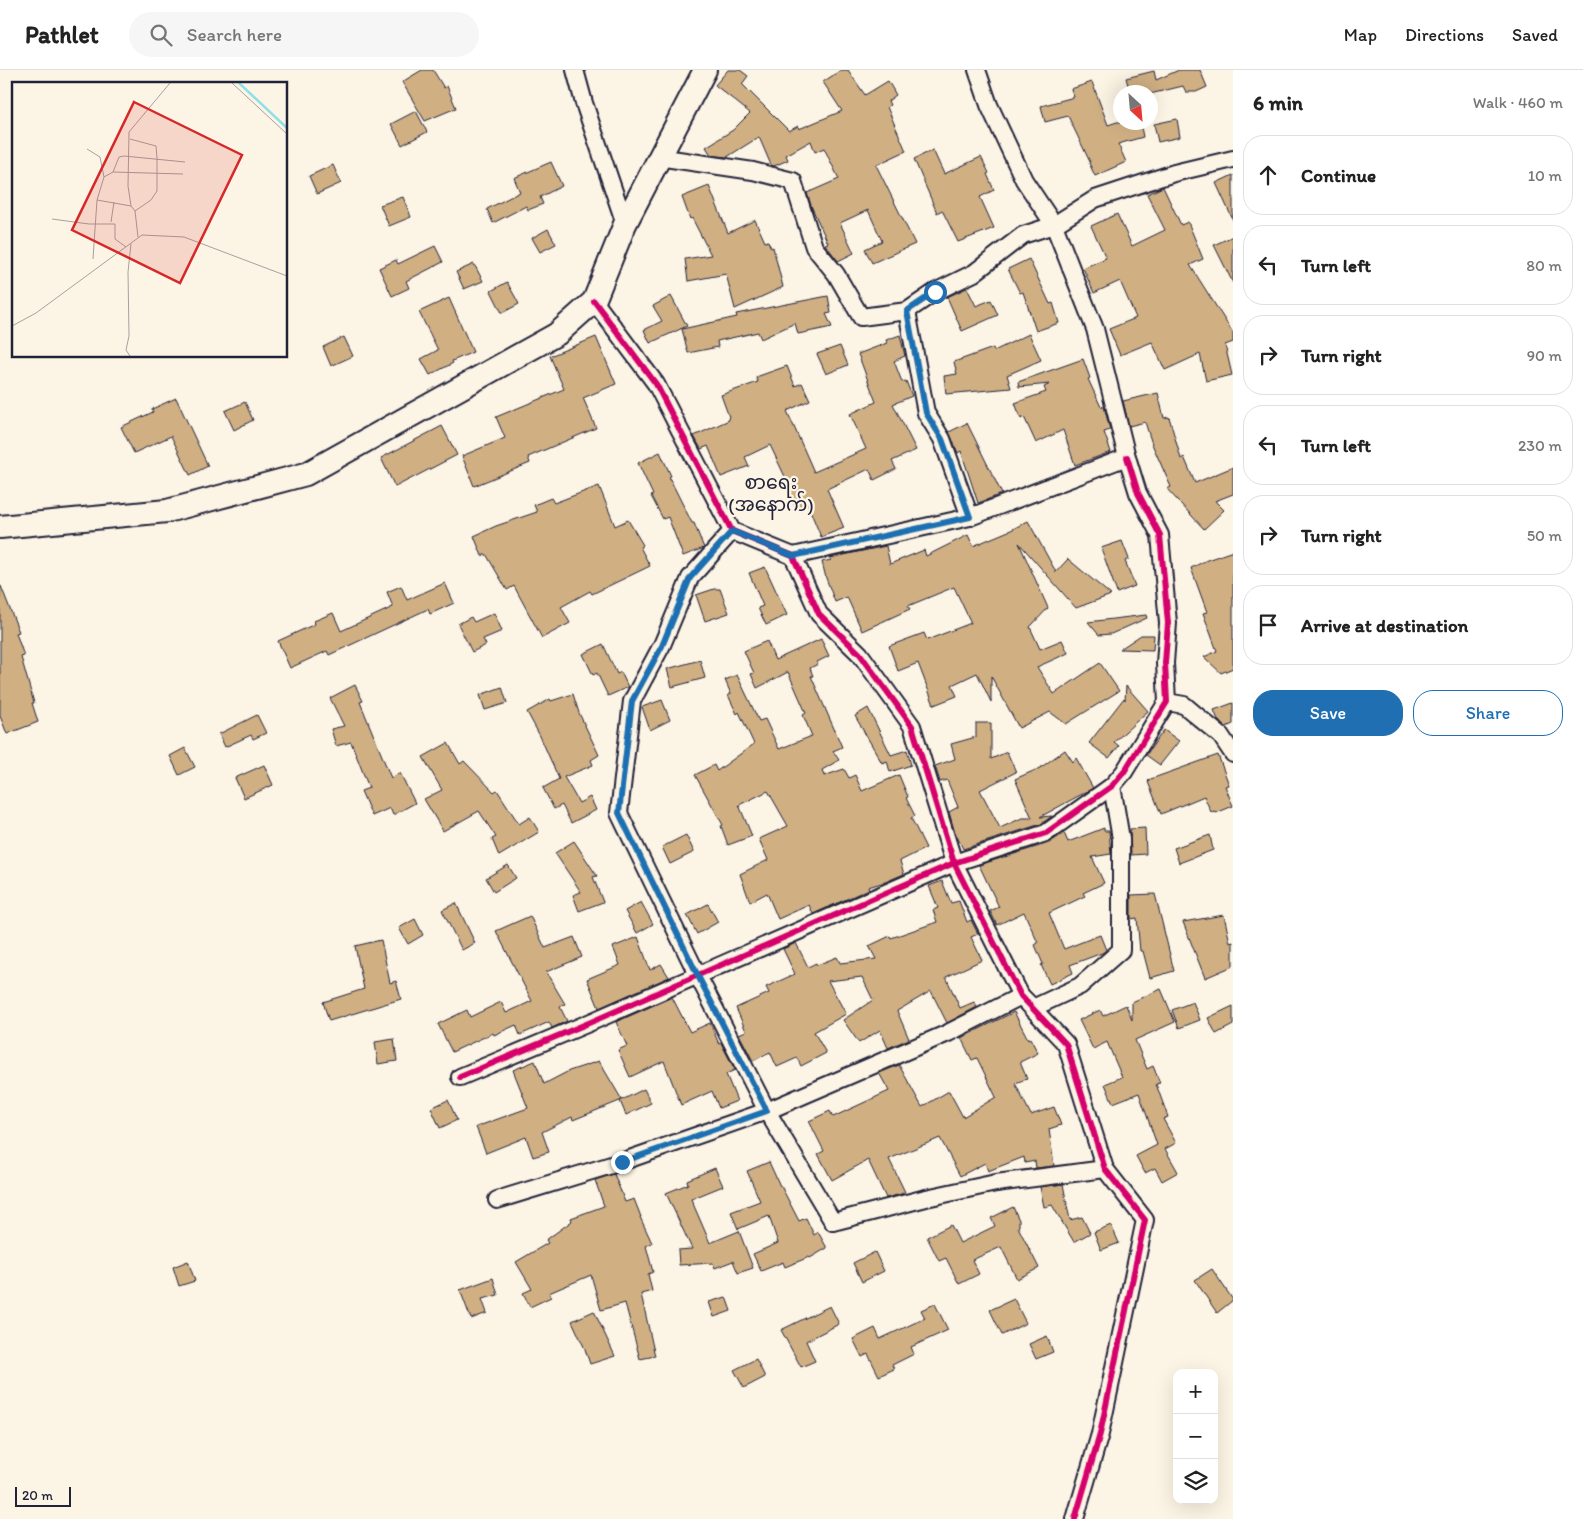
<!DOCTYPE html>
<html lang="en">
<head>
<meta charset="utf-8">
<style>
	body { margin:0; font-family:Itim,"Noto Sans Myanmar",sans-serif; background:#f6f6f6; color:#222 }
	.controls { position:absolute; right:15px; bottom:15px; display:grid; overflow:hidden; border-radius:10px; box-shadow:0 5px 20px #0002 }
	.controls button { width:45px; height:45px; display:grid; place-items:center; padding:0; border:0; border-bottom:1px solid #e0e0e0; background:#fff; color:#222; font:25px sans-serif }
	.compass { position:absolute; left:1113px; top:15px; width:45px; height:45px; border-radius:50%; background:#fff; box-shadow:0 5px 20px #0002; rotate:154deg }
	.scale { position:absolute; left:15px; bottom:12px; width:56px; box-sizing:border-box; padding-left:5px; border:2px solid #22223b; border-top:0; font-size:14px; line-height:18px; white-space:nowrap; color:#22223b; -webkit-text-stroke:4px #fcf5e5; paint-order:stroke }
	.stop { position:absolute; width:15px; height:15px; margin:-11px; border:4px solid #1f6fb2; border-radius:50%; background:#fff }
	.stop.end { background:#1f6fb2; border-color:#fff; box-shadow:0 1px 5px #0008 }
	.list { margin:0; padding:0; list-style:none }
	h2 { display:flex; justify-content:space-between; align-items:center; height:65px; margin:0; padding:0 20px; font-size:21px }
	h2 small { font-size:16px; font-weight:400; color:#767676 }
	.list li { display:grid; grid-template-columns:32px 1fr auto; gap:15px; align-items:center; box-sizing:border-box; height:80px; margin:0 10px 10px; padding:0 10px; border:1px solid #e0e0e0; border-radius:20px }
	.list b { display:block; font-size:19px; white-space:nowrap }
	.list em { font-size:16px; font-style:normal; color:#767676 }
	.actions { display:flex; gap:10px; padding:15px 20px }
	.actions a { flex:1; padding:11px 0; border:1px solid #1f6fb2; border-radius:20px; text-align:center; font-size:18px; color:#1f6fb2 }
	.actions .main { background:#1f6fb2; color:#fff }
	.icon { flex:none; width:28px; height:28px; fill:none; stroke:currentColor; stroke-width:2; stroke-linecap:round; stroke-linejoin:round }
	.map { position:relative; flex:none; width:1233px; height:1449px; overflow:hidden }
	header { display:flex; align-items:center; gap:30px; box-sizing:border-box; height:70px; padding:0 25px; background:#fff; border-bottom:1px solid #e0e0e0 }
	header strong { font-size:24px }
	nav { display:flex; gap:28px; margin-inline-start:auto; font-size:18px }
	.search { width:350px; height:45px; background:#f6f6f6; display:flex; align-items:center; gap:12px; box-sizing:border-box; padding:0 18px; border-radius:28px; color:#767676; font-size:19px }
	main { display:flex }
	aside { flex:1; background:#fff }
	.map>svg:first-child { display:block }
	.building { fill:#d0af83; stroke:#22223b }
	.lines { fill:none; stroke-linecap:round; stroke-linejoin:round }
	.street-casing { stroke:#22223b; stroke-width:20 }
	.secondary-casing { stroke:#22223b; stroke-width:26 }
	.street { stroke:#fcf5e5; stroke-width:16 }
	.secondary { stroke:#fcf5e5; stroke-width:22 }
	.cycleway-casing { stroke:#fcf5e5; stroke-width:9 }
	.cycleway { stroke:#d6006c; stroke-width:6 }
	.route { stroke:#1f6fb2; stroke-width:6 }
	.labels { text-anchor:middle; stroke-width:4.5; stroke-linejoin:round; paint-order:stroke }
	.quarter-label { font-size:19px; fill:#22223b; stroke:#fcf5e5 }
	.inset-river { fill:none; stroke:#8fe0e7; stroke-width:2.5 }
	.inset-road { fill:none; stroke:#a5a1a1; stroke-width:1 }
	.view { fill:#d62828; fill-opacity:0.15; stroke:#d62828; stroke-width:2.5 }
	.inset-edge { fill:none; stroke:#22223b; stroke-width:2.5 }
</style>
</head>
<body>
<header>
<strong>Pathlet</strong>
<div class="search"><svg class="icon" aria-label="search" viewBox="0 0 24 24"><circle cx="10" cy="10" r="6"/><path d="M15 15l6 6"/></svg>Search here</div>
<nav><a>Map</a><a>Directions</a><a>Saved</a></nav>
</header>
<main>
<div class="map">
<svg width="1233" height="1449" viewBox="0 0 1233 1449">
	<rect width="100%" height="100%" fill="#fcf5e5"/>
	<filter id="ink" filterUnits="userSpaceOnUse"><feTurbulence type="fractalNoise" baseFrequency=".02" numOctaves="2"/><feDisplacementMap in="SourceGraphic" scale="10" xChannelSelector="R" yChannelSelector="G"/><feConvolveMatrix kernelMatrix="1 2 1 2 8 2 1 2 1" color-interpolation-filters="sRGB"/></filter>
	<g filter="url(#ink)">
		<!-- building -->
		<g class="building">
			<path d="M422,0H433L444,18L447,16L456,38L425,51L402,12Z"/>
			<path d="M728,0H740L748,6L742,14L789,61L798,56L799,59L842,41L823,12L841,0H848L865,25L888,11L896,25L888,31L890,35L887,37L906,81L876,95L915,174L872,193L865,179L882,171L868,140L840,153L854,183L838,191L825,174L828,173L812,138L807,123L839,109L824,78L815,82L811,71L786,85L788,90L774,96L771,95L759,67L727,87L711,85L706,77L733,60L750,43L715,15Z"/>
			<path d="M1179,0H1200L1207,17L1196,22H1186L1183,16L1150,24V22H1130L1126,8L1154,1L1156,10Z"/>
			<path d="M1092,12L1108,55L1117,52H1140L1143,67L1118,74L1126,92L1095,106L1089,93L1090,92L1068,46L1045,52L1041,36L1074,27L1071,19Z"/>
			<path d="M416,41L427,62L402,75L391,54Z"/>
			<path d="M1177,49L1180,67L1158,72L1154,54Z"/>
			<path d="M933,80L944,104L981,87L989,103L987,104L994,120L980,127L994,158L958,172L942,140L937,143L914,89Z"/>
			<path d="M551,92L562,116L540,127L543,134L528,140L526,136L493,153L487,139L520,122L514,108Z"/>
			<path d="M333,95L341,113L317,124L309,106Z"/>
			<path d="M1233,105V150L1216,113Z"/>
			<path d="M709,116L728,163L755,150L765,172L768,171L771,178L773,177L783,217L735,239L726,204L688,211L685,189L711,185L692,148L690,149L682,127Z"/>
			<path d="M1163,117L1181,155L1188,152L1203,189L1190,195L1233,263V272L1225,275L1232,305L1206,311L1200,284L1165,300L1152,272L1120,285L1109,259L1136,248L1120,211L1094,223L1083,198L1106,188L1091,156L1117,144L1132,176L1165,160L1147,124Z"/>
			<path d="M403,127L411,147L389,156L380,135Z"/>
			<path d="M548,159L556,174L540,182L532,168Z"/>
			<path d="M1233,166V213L1214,175Z"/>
			<path d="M435,176L443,192L406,211L409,218L392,226L379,198L396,190L398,194Z"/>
			<path d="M1029,189L1050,234L1053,233L1059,253L1036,261L1023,222L1020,223L1008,199Z"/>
			<path d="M474,194L483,211L464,219L456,202Z"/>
			<path d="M507,212L519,234L502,243L491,221Z"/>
			<path d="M967,218L976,236L991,230L998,245L962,261L947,227Z"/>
			<path d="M671,226L687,256L650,273L644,260L662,251L653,236Z"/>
			<path d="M828,226L831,243L826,244L832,257L798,264L795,253L761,269L758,262L717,271L718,277L688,283L682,259L737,247L736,244Z"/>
			<path d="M449,228L473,282L452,291L453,293L430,305L421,289L438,280L419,242Z"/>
			<path d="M1029,264L1041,290L1007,305L1011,318L946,324L944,306L957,304L954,292L993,278L994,281Z"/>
			<path d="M900,265L905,286L894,291L902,312L906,311L912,326L893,334L916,380L892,391L896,399L874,410L869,399L827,419L844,458L821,467L807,433L796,438L786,417L789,415L770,375L745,387L749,396L721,407L708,376L701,379L694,366L729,350L728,348L729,347L721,325L758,312L756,307L787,296L795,316L802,313L810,330L787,341L814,402L866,379L850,344L876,332L858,284L887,273L886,270Z"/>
			<path d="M344,267L353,286L331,296L323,277Z"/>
			<path d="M596,267L616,314L583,328L596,358L528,387L530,393L474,416L462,386L505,368L496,347L564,319L550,286Z"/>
			<path d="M840,276L848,295L826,304L817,284Z"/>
			<path d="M1083,289L1090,308L1088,309L1101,337L1104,336L1110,360L1104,362L1111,382L1075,395L1063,360L1036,373L1024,347L1021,349L1015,333L1046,322L1044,317L1050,314L1019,317L1018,312Z"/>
			<path d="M1158,323L1164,348L1169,347L1181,389L1184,387L1195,413L1233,397V424L1215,431L1224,440L1204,459L1167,419L1171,417L1152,374L1145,352L1129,356L1123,331Z"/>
			<path d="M176,328L208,396L190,405L171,366L134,383L121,357L153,342L152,339Z"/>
			<path d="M245,332L253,350L234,360L225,341Z"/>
			<path d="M967,353L1002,424L978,433L961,381L958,383L949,362Z"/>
			<path d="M442,356L457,385L395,417L381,388Z"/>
			<path d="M660,382L671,406L669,407L692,453H694L704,478L683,486L668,447L663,449L651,426L653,425L638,393Z"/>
			<path d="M599,416L615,456L628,450L643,475L640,477L650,496L592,524L590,521L561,537L570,553L542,568L514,516L507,520L486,484L482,486L474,466L496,456L537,442L534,435L551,428L554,433Z"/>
			<path d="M1028,451L1056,502L1068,489L1111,525L1076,538L1019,473L1048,538L1030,557L1040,579L1062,570L1068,583L1037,597L1054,624L1100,593L1119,621L1066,654L1050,642L1019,658L991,606V632L977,603L952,615L957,626L934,635L918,593L898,601L889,576L924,563L927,570L971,553L954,517L908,536L910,539L862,561L847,527L835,532L826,508L822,492L831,490L830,488L886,476L890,494L924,480L926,486L968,465L973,476L1011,460Z"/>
			<path d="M1122,471L1129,489L1125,491L1135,516L1117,523L1101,478Z"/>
			<path d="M1233,481V598L1221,603L1204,587L1217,581L1203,543L1207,542L1191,498L1207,490Z"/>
			<path d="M765,497L787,545L766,555L758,538L763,536L749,503Z"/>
			<path d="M445,513L454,533L430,544L428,539L329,585L327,581L290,598L278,571L315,554L314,551L333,543L341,561L393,537L387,522L401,516L407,530Z"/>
			<path d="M0,516H1L19,562L16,563L24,586L21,587L34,633H32L38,652L7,664L0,646Z"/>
			<path d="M714,519H720L729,543L705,551L696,525Z"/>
			<path d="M494,543L502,561L483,569L486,575L472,582L458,554L471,547L474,552Z"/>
			<path d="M1146,545L1147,548L1111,564L1099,565L1088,552Z"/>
			<path d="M1141,565H1154L1153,580L1120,579Z"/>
			<path d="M821,569L829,586L817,592L818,594L810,598L813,606H811L842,677L833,681L839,690L822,700L824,706L844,699L849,708L855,705L862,721L899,705L908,727L906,728L915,746L911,748L926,778L900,791L904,804L885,812L868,817L869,819L813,844L809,835L778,849L767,823L750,832L740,804L768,790L759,769L788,756L768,721L739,735L752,766L728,775L721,756L723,755L695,705L714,695L717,701L754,674L739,642L737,644L728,625L731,624L725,610L737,605L759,651L765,649L779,679L812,666L803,645L806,643L788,602L757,618L751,604L754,603L744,581L767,571L775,590Z"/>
			<path d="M603,574L617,604L621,602L628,617L608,626L597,603L593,605L583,584Z"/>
			<path d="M700,590L705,608L672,617L667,599Z"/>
			<path d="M355,615L363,631L360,632L391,708L400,703L415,733L393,745L390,738L372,746L361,721L369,718L351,672L336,676L331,659L344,656L330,628Z"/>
			<path d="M1126,616L1148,641L1114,672L1119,676L1109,688L1089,673L1124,628L1125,630Z"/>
			<path d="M502,617L507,633L485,640L480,625Z"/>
			<path d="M573,624L579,643L599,685L591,690L593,695L564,707L579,733L590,727L596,740L571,753L562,735L554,739L543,718L559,709L540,666L527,642L550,629L551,631Z"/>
			<path d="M662,630L670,650L650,660L642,637Z"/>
			<path d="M1233,633V654L1226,657L1218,650L1214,640Z"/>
			<path d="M868,638L891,685L907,680L911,695L890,702L887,691L882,693L855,646Z"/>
			<path d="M257,645L266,663L253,669L251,665L225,677L219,664Z"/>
			<path d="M976,653H991V689L1007,682L1016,702L980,720L1000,758L1022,748H1032L1015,709L1040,698L1065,680L1073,692L1076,688L1093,718L1040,747L1052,746L1041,754L963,779L954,760L949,742L958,737L947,710L940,712L935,696L955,689L951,674L976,667Z"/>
			<path d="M1164,660L1179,671L1160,695L1146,685Z"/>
			<path d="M448,673L460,694L464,691L494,722L497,720L519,754L530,747L539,762L499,786L492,769L496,767L479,741L443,761L424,729L442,720L423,687Z"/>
			<path d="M185,678L195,697L179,705L170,686Z"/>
			<path d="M1218,685L1229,715L1225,716L1233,736L1216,743L1215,741L1211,742L1204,726L1161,744L1148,712L1149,711L1148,710Z"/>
			<path d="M264,695L273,715L244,728L235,708Z"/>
			<path d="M1104,758V761H1109L1111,784L1092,787L1104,813L1083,823L1085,826L1049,843L1064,879L1100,865L1106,880L1102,883L1070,895L1073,903L1050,914L1041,895L1043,894L1035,875L1038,873L1024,842L997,855L990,841L999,837L979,795L1049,773L1064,763L1068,772Z"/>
			<path d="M1145,758L1146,784L1131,785L1130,759Z"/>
			<path d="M686,765L694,782L670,794L662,777Z"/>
			<path d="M1210,765L1213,780L1179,793L1174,778Z"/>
			<path d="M574,771L597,806L593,807L603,832L579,841L573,825L581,822L555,783Z"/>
			<path d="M508,795L516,808L494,822L486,808Z"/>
			<path d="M942,811L951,833L959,831L967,852L971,850L978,864L971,867L982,890L946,907L960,938L974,932L977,937L947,953L931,921L897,941L909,969L888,978L880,960L859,973L843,950L873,930L862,907L828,911L846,944L814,962L826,983L801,996L797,988L777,997L770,982L753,991L739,964L746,961L736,938L769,923L766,917L795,904L783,879L796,873L808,897L816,893L817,895L837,887L840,893L876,889L869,876L890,866L891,868L937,852L933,840L938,838L929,816Z"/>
			<path d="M1155,824L1174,901L1150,908L1143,881H1140L1137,848L1131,849V825Z"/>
			<path d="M641,832L653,854L637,863L625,841Z"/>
			<path d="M456,833L475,873L462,880L442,840Z"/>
			<path d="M708,834L718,852L697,864L687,845Z"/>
			<path d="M1224,845L1230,873L1233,872V896L1205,908L1183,852Z"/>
			<path d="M530,846L545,878L574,867L582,887L546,902L565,934L560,937L567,951L552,958L549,952L520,965L516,955L494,965L493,963L452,982L438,954L467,940L470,947L501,932L506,943L532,931L496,861Z"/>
			<path d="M415,849L423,865L408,874L399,858Z"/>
			<path d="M638,867L650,900L661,894L669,907L599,938L587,909L620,895L613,877Z"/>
			<path d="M381,870L390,913L396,911L401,929L329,951L323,932L364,919L355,876Z"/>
			<path d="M1161,919L1175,952L1135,970L1147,999L1153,996L1160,1013L1156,1014L1168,1047L1163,1049L1176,1073L1165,1079L1178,1102L1162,1111L1155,1098L1145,1103L1136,1086L1157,1075L1139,1023L1113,1033L1105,1014L1122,1007L1107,972L1093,979L1079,950L1100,940L1103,946L1126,935L1132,950V932Z"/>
			<path d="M672,927L690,962L710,953L719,974L721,973L735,1000L726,1004L737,1031L719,1038L712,1021L681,1035L664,991L630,1007L618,980L627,976L616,952Z"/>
			<path d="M1193,932L1200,950L1179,958L1172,940Z"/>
			<path d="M1233,936V955L1216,964L1208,948Z"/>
			<path d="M1014,942L1028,969L1030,968L1038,983L1020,992L1027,1009L1015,1013L1031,1045L1054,1037L1061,1055L1049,1059L1054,1096L1036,1098L1035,1091L1025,1093L1024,1087L988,1101L985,1093L960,1106L940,1068L889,1089L905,1122L901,1124L886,1128L868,1090L832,1110L818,1084L824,1081L809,1051L830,1041L833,1047L889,1021L879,1003L899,995L922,1037L949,1021L963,1047L996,1027L977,988L972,990L961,968Z"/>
			<path d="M394,969L397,991L378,994L375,972Z"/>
			<path d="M535,991L544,1014L569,1001L599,991L622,1030L573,1050L572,1047L542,1062L549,1082L533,1087L526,1067L486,1083L476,1057L528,1038L513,1000Z"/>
			<path d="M644,1019L651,1033L626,1045L620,1031Z"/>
			<path d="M448,1030L457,1050L440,1058L431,1038Z"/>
			<path d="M769,1092L780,1116H781L799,1151L806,1148L814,1165L818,1162L827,1178L810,1188L809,1187L785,1197L783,1192L761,1201L753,1184L778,1173L769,1146L738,1159L731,1142L760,1131L747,1101Z"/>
			<path d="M715,1098L723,1116L691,1129L710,1173L739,1161L753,1198L738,1203L733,1191L715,1198L713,1193L679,1195L678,1180L692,1179L666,1123L688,1114L687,1110Z"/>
			<path d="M614,1104L625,1132L634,1129L641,1147H640L652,1173L646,1176L653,1202L648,1204L652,1221L641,1224L655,1286L640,1289L625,1233L601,1240L591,1205L549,1223L551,1227L530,1237L523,1223L532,1219L516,1192L548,1173L546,1170L572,1151L571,1148L604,1136L595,1110Z"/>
			<path d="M1063,1114L1070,1150L1082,1147L1090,1163L1074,1172L1052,1135L1044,1137L1040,1117Z"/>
			<path d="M1013,1137L1019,1150V1156L1018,1157L1039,1198L1017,1209L1001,1177L972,1190L979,1204L959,1214L946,1188L939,1191L927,1167L951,1155L960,1173L995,1156L991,1148Z"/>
			<path d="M1111,1155L1119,1173L1101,1180L1094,1162Z"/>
			<path d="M875,1182L884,1201L862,1212L853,1193Z"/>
			<path d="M188,1191L195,1211L179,1216L173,1197Z"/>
			<path d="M1212,1199L1233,1230L1217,1243L1195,1210Z"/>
			<path d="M493,1208L498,1225L482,1229L487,1243L471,1249L460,1220Z"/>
			<path d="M726,1227L731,1241L714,1247L709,1232Z"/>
			<path d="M1014,1229L1026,1253L1002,1265L990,1240Z"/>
			<path d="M935,1234L948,1260L911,1277L914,1284L892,1295L894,1299L879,1306L868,1284L862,1287L853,1269L875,1258L880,1269L925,1248L921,1240Z"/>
			<path d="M830,1236L839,1254L806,1271L815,1291L801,1297L781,1260Z"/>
			<path d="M594,1241L615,1286L590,1294L585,1279L572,1251Z"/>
			<path d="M1047,1266L1053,1282L1036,1289L1029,1274Z"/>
			<path d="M756,1289L765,1307L744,1318L734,1300Z"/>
		</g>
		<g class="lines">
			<defs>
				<g id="street">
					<path d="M575,0L584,33L625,154"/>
					<path d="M658,87L753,101L793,111L814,177L836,204L861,247L907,241L935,222L974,203L1023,165L1054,155L1095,129L1174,103L1233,89"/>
					<path d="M594,231L656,314L732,461L793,486L819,544L860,584L912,656L954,793L1021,926L1066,974L1105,1099L1145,1150L1100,1364L1075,1449"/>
					<path d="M907,241L926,343L942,369L970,447"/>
					<path d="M732,461L690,508L662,575L632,631L619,743L697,904L767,1041L833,1152L926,1128L996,1113L1105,1099"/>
					<path d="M793,486L970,447L1127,387L1095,259L1054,155L1024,110L989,35L977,0"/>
					<path d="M1167,632L1184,635L1221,666L1233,684"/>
					<path d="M460,1007L591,952L954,793L1046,763L1112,716L1124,702L1167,632L1165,593L1168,553L1160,465L1138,423L1127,387"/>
					<path d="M497,1130L621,1092L767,1041L948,963L1021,926L1033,938L1080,916L1121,880V769L1112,716"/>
				</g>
				<path id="secondary" d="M0,457L167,441L306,404L557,264L594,231L625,154L705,0"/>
			</defs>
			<!-- street casing -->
			<use href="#street" class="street-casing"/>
			<!-- secondary casing -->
			<use href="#secondary" class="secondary-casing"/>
			<!-- street -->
			<use href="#street" class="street"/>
			<!-- secondary -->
			<use href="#secondary" class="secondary"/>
			<defs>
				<g id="cycleway">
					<path d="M594,231L656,314L732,461L793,486L819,544L860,584L912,656L954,793L1021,926L1066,974L1105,1099L1145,1150L1100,1364L1075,1449"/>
					<path d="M460,1007L591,952L954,793L1046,763L1112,716L1124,702L1167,632L1165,593L1168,553L1160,465L1138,423L1127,387"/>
				</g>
			</defs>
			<!-- cycleway casing -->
			<use href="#cycleway" class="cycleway-casing"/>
			<!-- cycleway -->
			<use href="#cycleway" class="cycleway"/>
		</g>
	</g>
	<g class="lines" filter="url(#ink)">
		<!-- route -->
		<path class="route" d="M622,1092L767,1041L697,904L619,743L632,631L662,576L690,508L732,461L793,486L970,447L942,369L926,343L907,241L935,222"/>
	</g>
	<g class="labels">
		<!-- quarter labels -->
		<g class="quarter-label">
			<text x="771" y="419">စာရေး<tspan x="771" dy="22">(အနောက်)</tspan></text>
		</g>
	</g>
	<!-- overview -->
	<g transform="translate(12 12)">
		<rect width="275" height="275" fill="#fcf5e5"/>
		<path class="inset-river" d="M227,1L275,46"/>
		<path class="inset-road" d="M220,1L275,52M118,57L144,64L145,76V109L139,118L123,129M75,67L88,75L92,95M101,90L107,75L112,74L173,80M85,118L92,95L101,90L171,92M40,137L77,142H103V157L114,165M99,140L102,120M126,155L123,129L119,124L116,104L117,50L158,1M81,177L85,118L119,124M0,244L24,231L130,153L172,155L275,194M118,274L114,268L117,254L116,190L119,162"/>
		<path class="view" d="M122,20L230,73L168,201L60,148Z"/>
		<rect width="275" height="275" class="inset-edge"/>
	</g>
</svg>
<div class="controls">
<button>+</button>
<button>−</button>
<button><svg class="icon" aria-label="layers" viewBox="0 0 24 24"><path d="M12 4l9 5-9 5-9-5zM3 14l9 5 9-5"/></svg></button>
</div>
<svg class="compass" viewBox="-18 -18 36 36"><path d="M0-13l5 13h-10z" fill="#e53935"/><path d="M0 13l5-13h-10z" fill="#767676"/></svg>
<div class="scale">20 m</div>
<div class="stop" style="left:935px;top:222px"></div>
<div class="stop end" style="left:622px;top:1092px"></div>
</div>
<aside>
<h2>6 min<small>Walk · 460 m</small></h2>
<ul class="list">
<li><svg class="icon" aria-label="ahead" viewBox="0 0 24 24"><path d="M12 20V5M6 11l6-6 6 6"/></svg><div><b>Continue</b></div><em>10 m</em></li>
<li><svg class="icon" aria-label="left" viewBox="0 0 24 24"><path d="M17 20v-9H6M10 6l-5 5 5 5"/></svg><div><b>Turn left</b></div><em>80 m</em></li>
<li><svg class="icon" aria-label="right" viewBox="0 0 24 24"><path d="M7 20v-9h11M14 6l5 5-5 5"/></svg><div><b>Turn right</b></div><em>90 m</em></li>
<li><svg class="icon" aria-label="left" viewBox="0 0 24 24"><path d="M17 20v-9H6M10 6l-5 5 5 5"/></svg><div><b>Turn left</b></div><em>230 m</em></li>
<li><svg class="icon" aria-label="right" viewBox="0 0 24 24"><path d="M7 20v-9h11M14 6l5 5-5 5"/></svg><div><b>Turn right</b></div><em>50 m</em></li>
<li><svg class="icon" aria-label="arrive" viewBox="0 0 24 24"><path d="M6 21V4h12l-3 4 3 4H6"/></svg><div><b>Arrive at destination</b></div></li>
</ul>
<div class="actions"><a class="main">Save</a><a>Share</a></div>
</aside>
</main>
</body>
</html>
